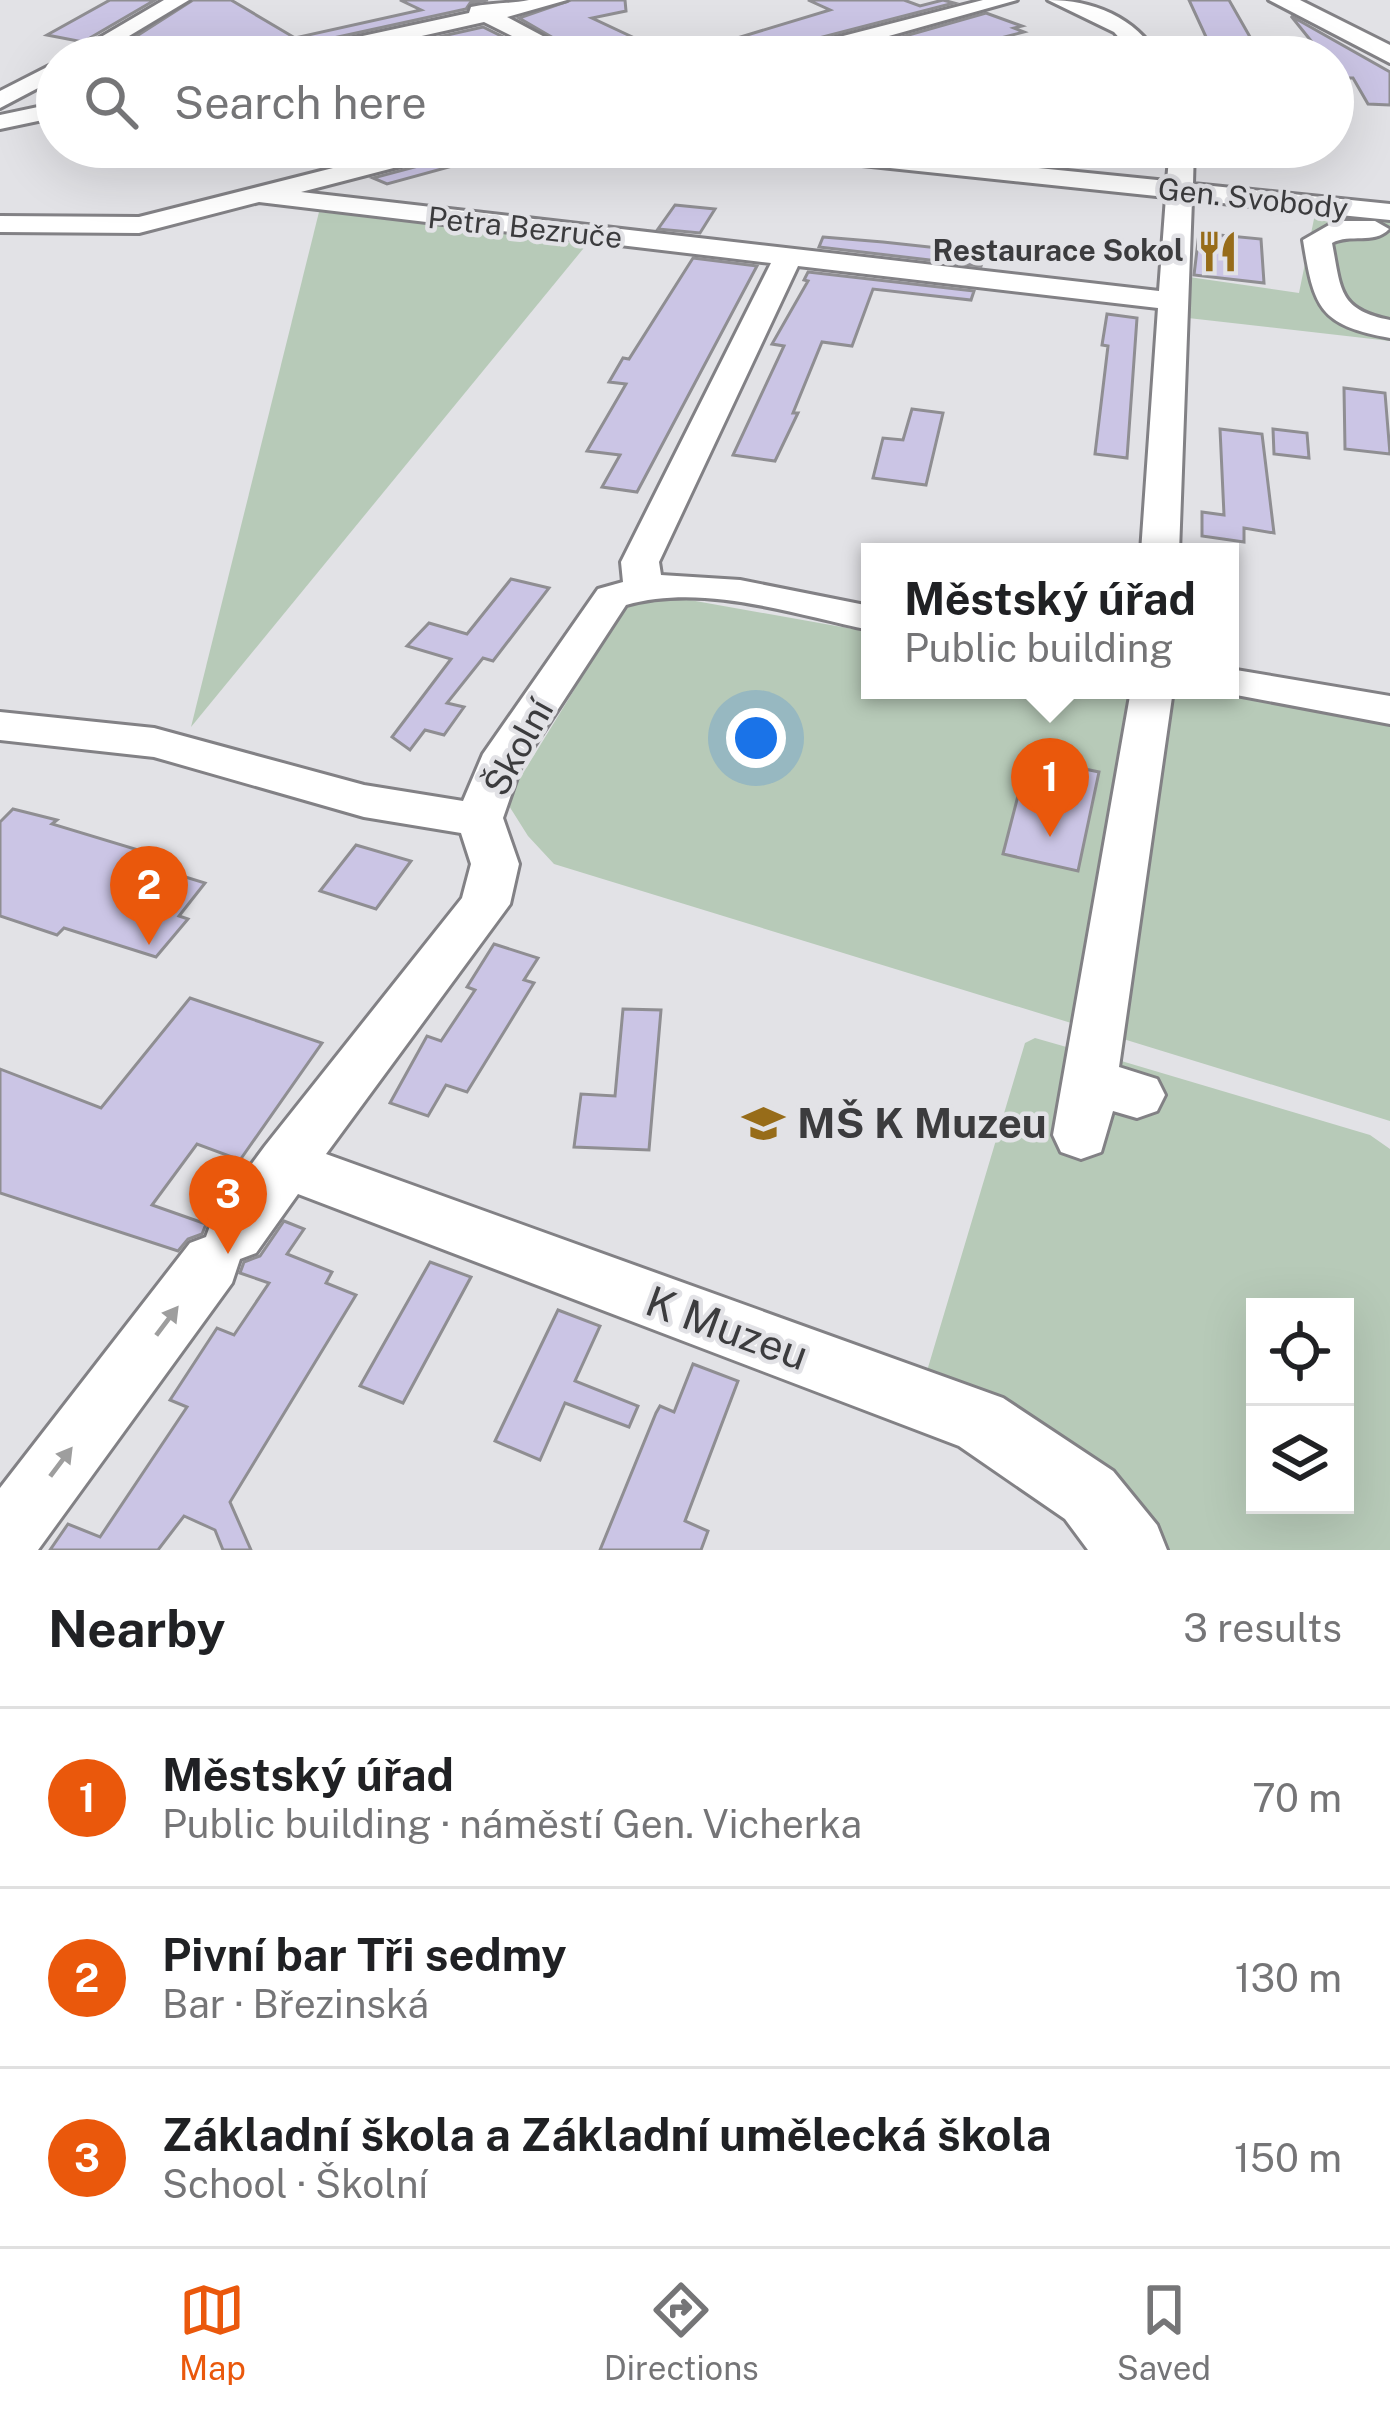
<!DOCTYPE html>
<html lang="en">
<head>
<meta charset="utf-8">
<style>
	body { margin:0; font-family:"Public Sans",sans-serif; background:#f2f2f2; color:#202124 }
	.controls { position:absolute; right:36px; bottom:36px; display:grid; overflow:hidden; border-radius:0px; box-shadow:0 12px 48px #0002 }
	.controls button { width:108px; height:108px; display:grid; place-items:center; padding:0; border:0; border-bottom:3px solid #e0e0e0; background:#fff; color:#202124; font:60px sans-serif }
	.you { position:absolute; left:756px; top:738px; width:42px; height:42px; margin:-30px; border:9px solid #fff; border-radius:50%; background:#1a73e8; box-shadow:0 0 0 18px #1a73e833 }
	.badge { display:grid; place-items:center; width:78px; height:78px; border-radius:50%; background:#ea580c; color:#fff; font-size:39px; font-weight:700 }
	.pin { position:absolute; translate:-50% -99px; filter:drop-shadow(0 3px 6px #0008) }
	.pin::after { content:''; position:absolute; top:63px; width:42px; height:36px; background:inherit; clip-path:polygon(0 0,100% 0,50% 100%) }
	.popup { position:absolute; left:861px; top:543px; width:378px; height:156px; box-sizing:border-box; display:grid; place-content:center; border-radius:0px; background:#fff; filter:drop-shadow(0 3px 9px #0005); font-size:39px; white-space:nowrap; color:#757577 }
	.popup b { font-size:45px; color:#202124 }
	.popup::after { content:''; position:absolute; left:50%; top:100%; margin-left:-24px; border:24px solid transparent; border-top-color:#fff }
	.list { margin:0; padding:0; list-style:none }
	h2 { display:flex; justify-content:space-between; align-items:center; height:156px; margin:0; padding:0 48px; font-size:51px }
	h2 small { font-size:39px; font-weight:400; color:#757577 }
	.list li { display:grid; grid-template-columns:78px 1fr auto; gap:36px; align-items:center; box-sizing:border-box; height:180px; padding:0 48px; border-top:3px solid #e0e0e0 }
	.list b { display:block; font-size:45px; white-space:nowrap }
	.list p { margin:0; font-size:39px; white-space:nowrap; color:#757577 }
	.list em { font-size:39px; font-style:normal; color:#757577 }
	.icon { flex:none; width:66px; height:66px; fill:none; stroke:currentColor; stroke-width:2; stroke-linecap:round; stroke-linejoin:round }
	.map { position:relative; flex:none; width:1390px; height:1550px; overflow:hidden }
	.search { position:absolute; background:#fff; box-shadow:0 12px 48px #0002; left:36px; right:36px; top:36px; height:132px; display:flex; align-items:center; gap:30px; box-sizing:border-box; padding:0 42px; border-radius:66px; color:#757577; font-size:45px }
	.sheet { height:696px; background:#fff }
	nav { display:flex; justify-content:space-around; align-items:center; box-sizing:border-box; height:168px; border-top:3px solid #e0e0e0; background:#fff; font-size:33px; color:#757577 }
	nav a { display:grid; justify-items:center; gap:6px }
	nav .on { color:#ea580c }
	.map>svg:first-child { display:block }
	.green { fill:#b7cab8; fill-rule:evenodd }
	.building { fill:#cbc5e5; stroke:#8f8e92; stroke-width:3 }
	.lines { fill:none; stroke-linecap:round; stroke-linejoin:round }
	.minor-casing { stroke:#828185; stroke-width:6 }
	.major-casing { stroke:#828185; stroke-width:6 }
	.minor { fill:#fff; fill-rule:evenodd }
	.major { fill:#fff; fill-rule:evenodd }
	.oneway { fill:#9e9e9e }
	.labels { text-anchor:middle; stroke-width:9; stroke-linejoin:round; paint-order:stroke }
	.far-street-label { font-size:30px; fill:#3c3c3e; stroke:#e2e2e6 }
	.far-poi-label { font-size:30px; font-weight:bold; fill:#3c3c3e; stroke:#e2e2e6; text-anchor:end }
	.street-label { font-size:36px; fill:#3c3c3e; stroke:#e2e2e6 }
	.near-poi-label { font-size:42px; font-weight:bold; fill:#3c3c3e; stroke:#e2e2e6; text-anchor:start }
	.near-street-label { font-size:42px; fill:#3c3c3e; stroke:#e2e2e6 }
</style>
</head>
<body>
<div class="map">
<svg width="1390" height="1550" viewBox="0 0 1390 1550">
	<rect width="100%" height="100%" fill="#e2e2e6"/>
	<!-- green -->
	<g class="green">
		<path d="M1316,209L1390,216V341L1188,318L1189,277L1299,293Z"/>
		<path d="M319,212L592,238L191,727Z"/>
		<path d="M673,597L870,632V690H1206L1390,722V1121L554,864L528,836L506,801L625,607Z"/>
		<path d="M1035,1038L1077,1050L1116,1070L1118,1060L1370,1135L1390,1149V1550H1150L927,1371L1025,1043ZM1255,1307H1345V1505H1255Z"/>
	</g>
	<!-- building -->
	<g class="building">
		<path d="M110,0H155L83,42L47,35Z"/>
		<path d="M193,0H231L295,38L421,10L400,0H488L470,3L466,9L297,46L283,57H142L141,48L121,46Z"/>
		<path d="M571,0H625L626,11L592,18L675,57H586L519,18Z"/>
		<path d="M808,0H904L920,6L943,0L954,3L780,48L774,57H705L704,48L830,10Z"/>
		<path d="M1189,0H1229L1258,51L1212,50Z"/>
		<path d="M986,13L1022,26L1014,28L1024,32L927,57H831Z"/>
		<path d="M1291,16L1390,72V105L1368,104L1353,78H1341L1333,69V57H1324Z"/>
		<path d="M483,27L544,57H349Z"/>
		<path d="M462,147H492L493,155L387,184L373,178L456,156Z"/>
		<path d="M675,205L715,209L700,233L658,229Z"/>
		<path d="M1199,233L1261,239L1264,283L1194,275Z"/>
		<path d="M823,237L883,242L985,253L981,266L819,247Z"/>
		<path d="M693,258L757,266L637,492L602,487L620,455L587,451L626,384L609,382L623,358L629,359Z"/>
		<path d="M808,272L974,291L971,300L873,289L852,346L822,342L793,413H798L775,461L733,455L784,346L772,344L808,281L804,280Z"/>
		<path d="M1107,314L1137,318L1127,458L1095,454L1108,346L1102,345Z"/>
		<path d="M1344,388L1385,393L1390,454L1345,449Z"/>
		<path d="M912,409L943,413L926,485L873,478L883,438L903,440Z"/>
		<path d="M1220,429L1262,434L1274,533L1244,528V542L1202,536V512L1224,515Z"/>
		<path d="M1273,429L1307,433L1309,458L1274,454Z"/>
		<path d="M511,579L549,588L493,661L483,658L447,703L464,707L444,735L425,730L410,750L392,737L451,659L407,646L429,623L467,634Z"/>
		<path d="M1028,757L1099,772L1078,871L1003,854Z"/>
		<path d="M13,809L57,820L52,824L135,849L127,859L205,883L179,916L188,919L156,957L64,928L57,935L0,916V822Z"/>
		<path d="M356,845L411,861L376,909L320,891Z"/>
		<path d="M494,944L538,958L524,980L534,983L467,1092L446,1085L428,1116L390,1103L427,1036L441,1041L475,990L467,987Z"/>
		<path d="M190,998L322,1043L240,1160L197,1144L152,1205L206,1224L202,1234L188,1239L178,1251L0,1193V1069L101,1108Z"/>
		<path d="M623,1009L661,1010L649,1150L574,1147L581,1094L615,1096Z"/>
		<path d="M284,1221L304,1229L287,1254L332,1272L326,1283L356,1295L230,1502L251,1550H223L215,1530L184,1516L158,1550H50L68,1524L100,1537L187,1407L170,1400L217,1328L234,1335L269,1283L240,1273L244,1262L260,1256Z"/>
		<path d="M430,1262L471,1277L403,1403L360,1386Z"/>
		<path d="M558,1310L600,1326L575,1381L638,1406L629,1427L565,1403L540,1460L495,1441Z"/>
		<path d="M693,1364L738,1381L685,1521L708,1531L701,1550H600L656,1413L660,1406L674,1412Z"/>
	</g>
	<g class="lines">
		<defs>
			<g id="minor">
				<path d="M164,0H189L94,57H67Z"/>
				<path d="M529,0H567L507,17L582,57H554L484,22L328,57H287L298,50L469,13L471,7C489,3 509,4 529,0Z"/>
				<path d="M983,0H1017L814,57H778L781,52Z"/>
				<path d="M1048,0C1093,0 1135,17 1159,57H1137L1114,32Z"/>
				<path d="M57,62V78L0,108V91Z"/>
				<path d="M57,103V117L0,129V115Z"/>
				<path d="M416,147H458L455,152L301,192L1159,291L1166,197L758,154L746,147H831L1167,181L1170,147H1194L1193,184L1390,204V220L1192,200L1179,552H1141L1158,308L798,266L659,562L661,575L740,580L870,606V630C792,614 705,583 626,605L521,766L503,818L519,864L510,904L326,1154L1003,1398L1113,1471L1157,1525L1167,1550H1088L1065,1519L959,1446L298,1194L256,1253L240,1259L232,1283L38,1550H0V1488L190,1243L206,1237L214,1215L265,1146L462,898L471,864L461,833L364,817L154,757L0,740V712L154,728L364,785L463,801L483,754L598,589L623,582L621,562L771,263L259,202L139,233L0,232V216L139,217Z"/>
				<path d="M1336,221H1375L1389,229C1374,245 1350,233 1332,243C1341,289 1338,310 1390,320V338C1319,325 1314,308 1303,240Z"/>
				<path d="M1230,669L1390,696V724L1215,691L1230,690Z"/>
				<path d="M1131,690H1173L1119,1067L1157,1079L1165,1095L1157,1111L1137,1118L1113,1111L1101,1152L1081,1159L1061,1152L1053,1135Z"/>
			</g>
			<path id="major" d="M1269,0H1300L1390,45V63Z"/>
		</defs>
		<!-- minor casing -->
		<use href="#minor" class="minor-casing"/>
		<!-- major casing -->
		<use href="#major" class="major-casing"/>
		<!-- minor -->
		<use href="#minor" class="minor"/>
		<!-- major -->
		<use href="#major" class="major"/>
	</g>
	<!-- one-way arrows -->
	<defs><path id="oneway-solid" d="M-6-.8H1V-3.2L6.5 0L1 3.2V.8H-6Z" transform="scale(3)"/></defs>
	<g class="oneway">
		<use href="#oneway-solid" transform="translate(167 1321) rotate(-53)"/>
		<use href="#oneway-solid" transform="translate(61 1462) rotate(-53)"/>
	</g>
	<!-- icons -->
	<defs>
		<symbol id="restaurant-bare" viewBox="-9 -9 18 18"><path d="M-5-6h1v4h1v-4h1v4h1v-4h1v5L-1.5 .5V6h-2V.5L-5-1ZM5-6V6H3V1.5H1.5Q1.5-4 5-6Z" fill="#976c19" stroke="#e2e2e6" stroke-width="2.5" paint-order="stroke"/></symbol>
		<symbol id="school-bare" viewBox="-9 -9 18 18"><path d="M0-5L7-2L0 1L-7-2ZM-4 1L0 2.5L4 1V4Q0 6-4 4Z" fill="#976c19" stroke="#e2e2e6" stroke-width="2.5" paint-order="stroke"/></symbol>
	</defs>
	<g fill-rule="evenodd">
		<use href="#restaurant-bare" x="1188" y="222" width="59" height="59"/>
		<use href="#school-bare" x="734" y="1094" width="59" height="59"/>
	</g>
	<g class="labels">
		<!-- far-street labels -->
		<g class="far-street-label">
			<text transform="translate(1253 199) rotate(6)" y="10">Gen. Svobody</text>
			<text transform="translate(525 228) rotate(6)" y="10">Petra Bezruče</text>
		</g>
		<!-- far-poi labels -->
		<g class="far-poi-label">
			<text x="1184" y="261">Restaurace Sokol</text>
		</g>
		<!-- street labels -->
		<g class="street-label">
			<text transform="translate(518 747) rotate(-61)" y="13">Školní</text>
		</g>
		<!-- near-poi labels -->
		<g class="near-poi-label">
			<text x="797" y="1138">MŠ K Muzeu</text>
		</g>
		<!-- near-street labels -->
		<g class="near-street-label">
			<text transform="translate(727 1328) rotate(20)" y="15">K Muzeu</text>
		</g>
	</g>
</svg>
<div class="controls">
<button><svg class="icon" aria-label="locate" viewBox="0 0 24 24"><circle cx="12" cy="12" r="6"/><path d="M12 2v4M12 18v4M2 12h4M18 12h4"/></svg></button>
<button><svg class="icon" aria-label="layers" viewBox="0 0 24 24"><path d="M12 4l9 5-9 5-9-5zM3 14l9 5 9-5"/></svg></button>
</div>
<div class="you"></div>
<div class="pin badge" style="left:1050px;top:837px">1</div>
<div class="popup"><b>Městský úřad</b>Public building</div>
<div class="pin badge" style="left:149px;top:945px">2</div>
<div class="pin badge" style="left:228px;top:1254px">3</div>
<div class="search"><svg class="icon" aria-label="search" viewBox="0 0 24 24"><circle cx="10" cy="10" r="6"/><path d="M15 15l6 6"/></svg>Search here</div>
</div>
<section class="sheet">
<h2>Nearby<small>3 results</small></h2>
<ul class="list">
<li><span class="badge">1</span><div><b>Městský úřad</b><p>Public building · náměstí Gen. Vicherka</p></div><em>70 m</em></li>
<li><span class="badge">2</span><div><b>Pivní bar Tři sedmy</b><p>Bar · Březinská</p></div><em>130 m</em></li>
<li><span class="badge">3</span><div><b>Základní škola a Základní umělecká škola</b><p>School · Školní</p></div><em>150 m</em></li>
</ul>
</section>
<nav>
<a class="on"><svg class="icon" aria-label="map" viewBox="0 0 24 24"><path d="M3 6l6-2 6 2 6-2v14l-6 2-6-2-6 2zM9 4v14M15 6v14"/></svg>Map</a>
<a><svg class="icon" aria-label="directions" viewBox="0 0 24 24"><path d="M12 3l9 9-9 9-9-9zM9 14v-3h6M13 9l2 2-2 2"/></svg>Directions</a>
<a><svg class="icon" aria-label="saved" viewBox="0 0 24 24"><path d="M7 4h10v16l-5-4-5 4z"/></svg>Saved</a>
</nav>
</body>
</html>
